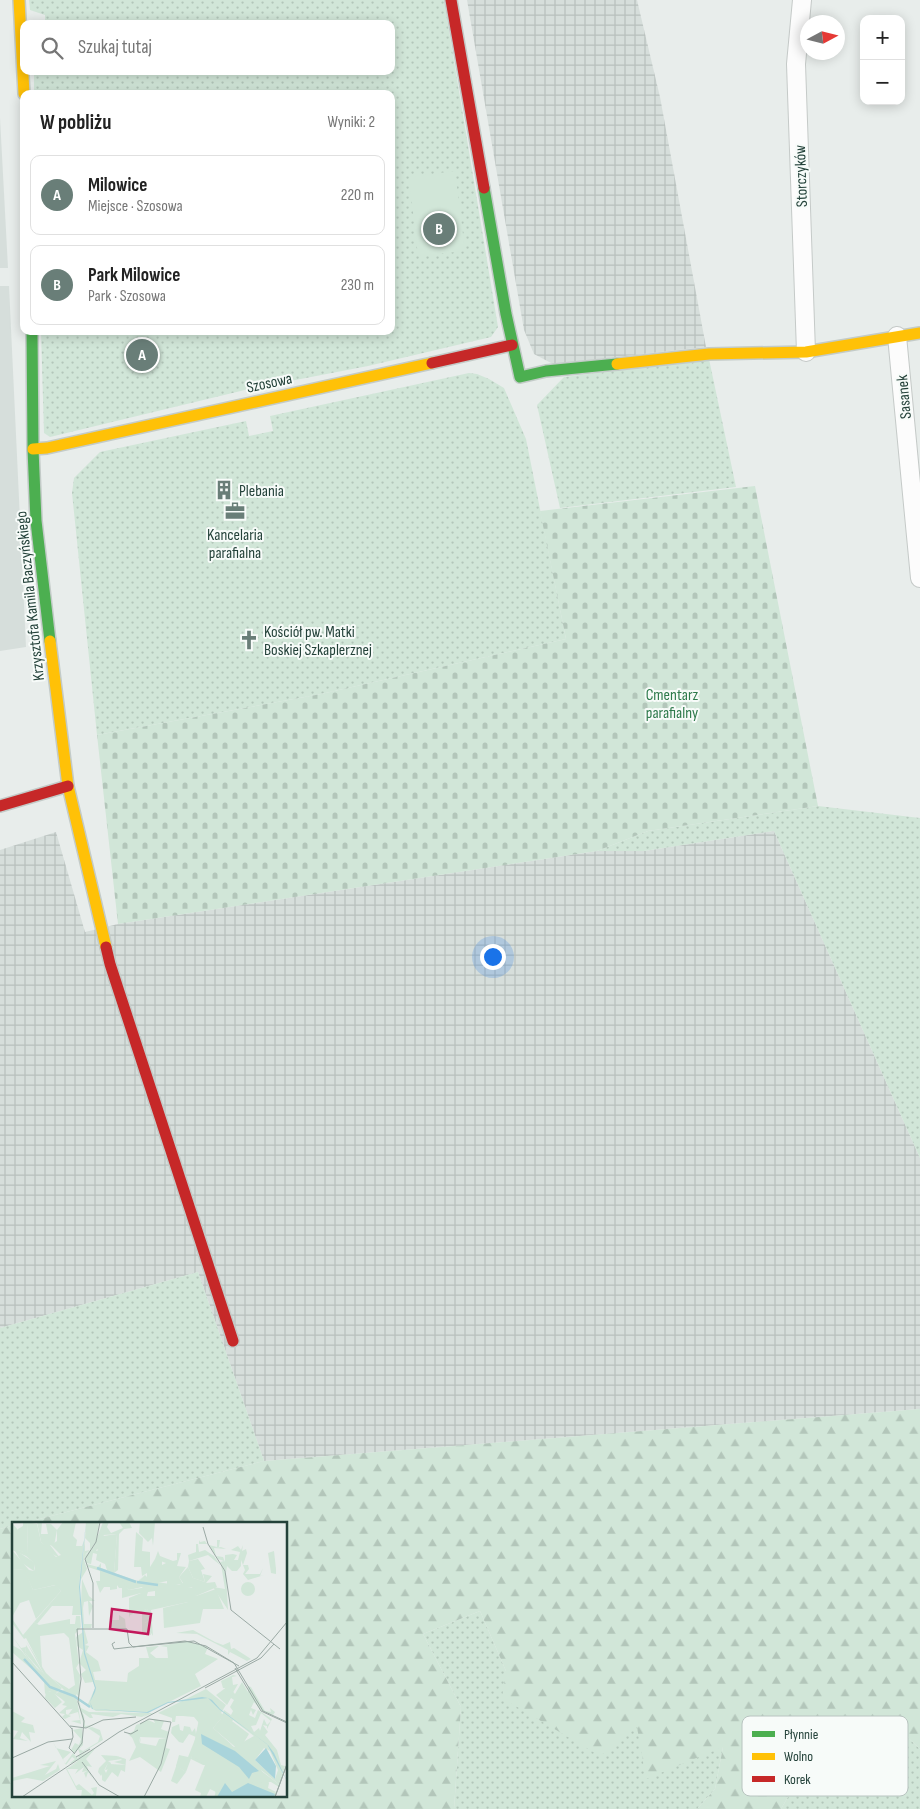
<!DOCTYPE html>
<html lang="pl">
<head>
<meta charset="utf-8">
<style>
	body { margin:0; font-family:"Sofia Sans Condensed",sans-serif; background:#f6f6f6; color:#222 }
	.controls { position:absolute; right:15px; top:15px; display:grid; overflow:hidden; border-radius:10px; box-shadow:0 2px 12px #0003 }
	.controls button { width:45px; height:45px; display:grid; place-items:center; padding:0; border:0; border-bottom:1px solid #e0e0e0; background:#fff; color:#222; font:25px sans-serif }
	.compass { position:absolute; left:800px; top:15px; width:45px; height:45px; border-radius:50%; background:#fff; box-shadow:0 2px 12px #0003; rotate:83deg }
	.you { position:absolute; left:492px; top:956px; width:18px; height:18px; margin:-12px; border:4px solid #fff; border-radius:50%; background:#1a73e8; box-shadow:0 0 0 8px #1a73e833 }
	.badge { display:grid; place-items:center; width:32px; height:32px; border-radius:50%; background:#697e78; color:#fff; font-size:16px; font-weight:700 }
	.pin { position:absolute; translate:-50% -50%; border:2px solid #fff; box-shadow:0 1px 5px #0006 }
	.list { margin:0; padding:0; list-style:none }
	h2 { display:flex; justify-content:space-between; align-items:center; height:65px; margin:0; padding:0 20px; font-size:21px }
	h2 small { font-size:16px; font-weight:400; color:#767676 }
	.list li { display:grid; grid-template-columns:32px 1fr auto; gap:15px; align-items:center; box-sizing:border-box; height:80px; margin:0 10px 10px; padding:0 10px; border:1px solid #e0e0e0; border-radius:10px }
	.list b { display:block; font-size:19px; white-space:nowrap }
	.list p { margin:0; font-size:16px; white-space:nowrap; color:#767676 }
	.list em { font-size:16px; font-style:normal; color:#767676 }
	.icon { flex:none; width:28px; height:28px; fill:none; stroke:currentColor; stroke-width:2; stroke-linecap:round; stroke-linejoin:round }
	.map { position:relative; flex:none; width:920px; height:1809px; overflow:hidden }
	.search { position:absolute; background:#fff; box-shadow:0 2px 12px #0003; left:20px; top:20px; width:375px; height:55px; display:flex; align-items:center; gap:12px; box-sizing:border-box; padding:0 18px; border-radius:10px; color:#767676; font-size:19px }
	.panel { position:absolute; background:#fff; box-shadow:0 2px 12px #0003; left:20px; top:90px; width:375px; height:245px; border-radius:10px }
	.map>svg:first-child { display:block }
	.built { fill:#d6dedb }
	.industrial { fill:url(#industrial-grid) }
	.grass { fill:url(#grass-dots) }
	.forest { fill:url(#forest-firs) }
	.cemetery { fill:url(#cemetery-stones) }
	.pitch { fill:#d1e6d8 }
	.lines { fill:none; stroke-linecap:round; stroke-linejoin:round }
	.street-casing { stroke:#c5cac8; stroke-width:20 }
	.fast-casing { stroke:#c3cbc8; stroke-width:14 }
	.slow-casing { stroke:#c3cbc8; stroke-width:14 }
	.jam-casing { stroke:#c3cbc8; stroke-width:14 }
	.street { stroke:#fcfcfc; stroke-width:18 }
	.fast { stroke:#4caf50; stroke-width:11 }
	.slow { stroke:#ffc107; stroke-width:11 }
	.jam { stroke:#c62828; stroke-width:11 }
	.labels { text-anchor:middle; stroke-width:4; stroke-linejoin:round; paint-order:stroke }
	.street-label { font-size:16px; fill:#24423a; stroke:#f7fbf9 }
	.poi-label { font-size:16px; fill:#24423a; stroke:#f7fbf9; text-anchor:start }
	.park-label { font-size:16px; fill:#2d7a4b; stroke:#f7fbf9 }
	.inset-river { fill:none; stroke:#a9d4db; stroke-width:2.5 }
	.inset-road { fill:none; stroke:#9aa9a4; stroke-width:1 }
	.view { fill:#c2185b; fill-opacity:0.15; stroke:#c2185b; stroke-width:2.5 }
	.inset-edge { fill:none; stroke:#24423a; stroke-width:2.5 }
	.key { fill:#f7fbf9; stroke:#b8c4c0; stroke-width:1 }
	.key-label { font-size:14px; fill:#24423a }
</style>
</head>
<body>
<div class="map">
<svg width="920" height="1809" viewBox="0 0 920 1809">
	<defs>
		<pattern id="industrial-grid" width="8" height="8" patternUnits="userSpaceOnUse" patternTransform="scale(1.25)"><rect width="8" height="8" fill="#d6dedb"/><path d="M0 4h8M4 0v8" fill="none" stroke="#b8c0bd"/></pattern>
		<pattern id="grass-dots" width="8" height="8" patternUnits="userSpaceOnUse" patternTransform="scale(1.25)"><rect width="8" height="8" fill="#d1e6d8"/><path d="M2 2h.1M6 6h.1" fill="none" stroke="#b3c6ba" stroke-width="1.8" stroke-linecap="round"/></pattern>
		<pattern id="forest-firs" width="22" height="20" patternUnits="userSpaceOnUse" patternTransform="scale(1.25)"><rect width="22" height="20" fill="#d1e6d8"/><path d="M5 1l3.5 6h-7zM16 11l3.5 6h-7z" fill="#b3c6ba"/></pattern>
		<pattern id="cemetery-stones" width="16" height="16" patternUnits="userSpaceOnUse" patternTransform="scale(1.25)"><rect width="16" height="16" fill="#d1e6d8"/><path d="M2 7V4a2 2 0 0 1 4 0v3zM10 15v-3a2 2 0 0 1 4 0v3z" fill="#b3c6ba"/></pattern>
	</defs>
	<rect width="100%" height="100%" fill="#e8edeb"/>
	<!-- built -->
	<g class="built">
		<path d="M0,118L8,268H0Z"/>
		<path d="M0,286H9L26,647L0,651Z"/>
	</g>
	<!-- industrial -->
	<g class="industrial">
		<path d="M467,0H637L660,97L706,347L553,364L534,354L524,330Z"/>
		<path d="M774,831L920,1158V1409L264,1461L198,1272L0,1328V850L56,832L85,932L118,924L597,851H644Z"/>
	</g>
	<!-- grass -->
	<g class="grass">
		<path d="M29,0H444L498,327L491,337L368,366L249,389L50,437L44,433L41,331H391V94H34V71H391V24H45V15L30,10Z"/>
		<path d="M709,359L736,487L560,508L537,405L564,377Z"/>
		<path d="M469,373L477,374L489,379L504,388L526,439L566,639L321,694L97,735L72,493L74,478L100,452L246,421L249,436L273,431L270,416Z"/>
		<path d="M818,806L920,818V1158L774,831L644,851H597L648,831Z"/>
		<path d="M198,1272L264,1461L24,1523H14V1525L0,1529V1328Z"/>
		<path d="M480,1611L506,1671L637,1727L723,1747L715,1789L697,1809H454L461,1707L423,1634Z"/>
		<path d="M902,1732L920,1749V1809H781L817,1746Z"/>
	</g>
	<!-- forest -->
	<path class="forest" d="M920,1409V1749L902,1732L817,1746L781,1809H697L715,1789L723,1747L646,1779L637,1727L600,1756L502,1698L506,1671L480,1611L423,1634L461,1707L454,1809H0V1529L14,1525V1795H286V1523H24L264,1461Z"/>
	<!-- cemetery -->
	<path class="cemetery" d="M755,486L818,806L648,831L597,851L118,924L97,735L321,694L566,639L540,511Z"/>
	<!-- pitch -->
	<path class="pitch" d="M455,171L465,251L418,256L409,177Z"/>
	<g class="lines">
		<defs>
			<g id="street">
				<path d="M802,0L796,64L806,352"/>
				<path d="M897,336L920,578"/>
			</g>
			<g id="fast">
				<path d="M484,188L506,314L520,377L546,371L617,364"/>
				<path d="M32,331L33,449L36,521L50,641"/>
			</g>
			<g id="slow">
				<path d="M19,0L24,94"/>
				<path d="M617,364L709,354L806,352L920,333"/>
				<path d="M33,449L47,448L432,363"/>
				<path d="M50,641L68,786L106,947"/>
			</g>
			<g id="jam">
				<path d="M451,0L484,188"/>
				<path d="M432,363L512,345"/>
				<path d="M0,806L68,786"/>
				<path d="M106,947L110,964L233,1341"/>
			</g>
		</defs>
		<!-- street casing -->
		<use href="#street" class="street-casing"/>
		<!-- fast casing -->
		<use href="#fast" class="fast-casing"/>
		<!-- slow casing -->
		<use href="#slow" class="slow-casing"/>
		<!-- jam casing -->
		<use href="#jam" class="jam-casing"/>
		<!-- street -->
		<use href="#street" class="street"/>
		<!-- fast -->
		<use href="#fast" class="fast"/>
		<!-- slow -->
		<use href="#slow" class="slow"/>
		<!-- jam -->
		<use href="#jam" class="jam"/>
	</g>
	<!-- icons -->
	<defs>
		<symbol id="building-bare" viewBox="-9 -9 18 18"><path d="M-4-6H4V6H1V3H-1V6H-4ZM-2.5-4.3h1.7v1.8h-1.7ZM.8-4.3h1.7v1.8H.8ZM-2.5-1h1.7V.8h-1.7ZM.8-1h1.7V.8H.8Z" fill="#697e78" stroke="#f7fbf9" stroke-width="2.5" paint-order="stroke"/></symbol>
		<symbol id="office-bare" viewBox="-9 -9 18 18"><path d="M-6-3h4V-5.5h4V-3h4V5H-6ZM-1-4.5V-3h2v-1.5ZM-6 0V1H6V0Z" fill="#697e78" stroke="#f7fbf9" stroke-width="2.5" paint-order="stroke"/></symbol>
		<symbol id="church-bare" viewBox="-9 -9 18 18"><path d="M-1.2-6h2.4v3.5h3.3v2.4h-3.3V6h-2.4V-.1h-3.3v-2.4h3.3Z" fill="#697e78" stroke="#f7fbf9" stroke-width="2.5" paint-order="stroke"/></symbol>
	</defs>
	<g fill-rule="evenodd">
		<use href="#building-bare" x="210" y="476" width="28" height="28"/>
		<use href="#office-bare" x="221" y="497" width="28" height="28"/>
		<use href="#church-bare" x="235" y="626" width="28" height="28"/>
	</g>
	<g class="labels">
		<!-- street labels -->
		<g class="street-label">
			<text transform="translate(800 176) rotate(-92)" y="6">Storczyków</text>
			<text transform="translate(269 382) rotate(-12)" y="6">Szosowa</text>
			<text transform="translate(903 397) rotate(-95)" y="6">Sasanek</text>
			<text transform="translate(29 596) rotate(-96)" y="6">Krzysztofa Kamila Baczyńskiego</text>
		</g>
		<!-- poi labels -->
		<g class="poi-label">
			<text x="239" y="496">Plebania</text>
			<text x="235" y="540" text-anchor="middle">Kancelaria<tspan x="235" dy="18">parafialna</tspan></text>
			<text x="264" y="637">Kościół pw. Matki<tspan x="264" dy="18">Boskiej Szkaplerznej</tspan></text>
		</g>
		<!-- park labels -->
		<g class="park-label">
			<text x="672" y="700">Cmentarz<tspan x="672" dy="18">parafialny</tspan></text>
		</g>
	</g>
	<!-- overview -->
	<g transform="translate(12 1522)">
		<rect width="275" height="275" fill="#e8edeb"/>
		<path d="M15,0L25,2L29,20L44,35L49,33L39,23L45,19V8L51,0H64L61,14L65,18L64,24H70L72,18L67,64L68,78L69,82L70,57L77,74L83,79H77L81,84L77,94L76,79L72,80L71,86L72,102H80L79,106H72L76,121L73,123L77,124L74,130L86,139L88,146L89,149L81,150L83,158L115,160L116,151L127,144V136H137L134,125L147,124L138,131L144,136H156L155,125L148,124L174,119L196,125L193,132L206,137L183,152L189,164L137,190L84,189L67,179L69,186L77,190L141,191L131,195L135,192L130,195L109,192L101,195L79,192L81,196H78L70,190L72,194L73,204L82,203L72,206L66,177L76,182L83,166L81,160L73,161L69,152L74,148L67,141L71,128L65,124L64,115L71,110L69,93H60L61,84H40L25,102L22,100L49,69L43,63L21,68L12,48L0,47V28L17,48L22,49L23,46L22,41L14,34L0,28V1L6,8V28L16,31ZM74,0H87L84,20L78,28V21L73,16ZM105,12L102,51L126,59L133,53L128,58L167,63L171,61L167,55L176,45L181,56L193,60L191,52L200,54L194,61L203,60L205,65L184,74L180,65H176V80L139,88L141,114L133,101L139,97L135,87L118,93L117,96V76L129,71L135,78V74H143V69L136,70L135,73L130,65L117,68L111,62L112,66H107L105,63V67L98,68V65H92L88,71L84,59H88V49L76,45L75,42L86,45L89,41V46L95,48L93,26L87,30L84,25L91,14ZM187,18L188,20L193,19L195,22H186L187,30L193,28L202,34L208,43L196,33L177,39L176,33L184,30V22H177H187ZM205,18H208L207,25L203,26L209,25L214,27L202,26L204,34L211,35L213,40V33L221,32L225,33L222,38H226L228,30L219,28L226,24L229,28L231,23L230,29L234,27L235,31L231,43H236L237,47L233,52H248L251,46L248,54L252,53L236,58L231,52L233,48L229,38V44L225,49H220L215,44L214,50L208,40L212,39L206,37L197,23L205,25ZM107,93L113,97L114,107L97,106L98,98H107ZM0,114L9,126L14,125L13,131L25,146L41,160L32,152L14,119L34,151L50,166L44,171L67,187L66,190L56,193L62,185L38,169ZM230,160L236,170V164L239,165L253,189L259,190L258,186L263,190L261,193L250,189L242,180L239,186L244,188L241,193L239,188L237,193L243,196L246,188L260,197L255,207V204L251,203L256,210L253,213L265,228L269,243L273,244L268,263L249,248L257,261L256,266L264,270L263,275H204L200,243H191L179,237L187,197L222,225L242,214L221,198L218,202L208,200L212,188L219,193L221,189L218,185L222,178L219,176L215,183L204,173L216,164L223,172ZM249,191L259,199L255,203L252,197L248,209L247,206L242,210L239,204L244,203ZM252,226L258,229L266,248L263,257L243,238ZM80,205L88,208L91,218L68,232L66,227L62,231L59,228L63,221L67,223L69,217L61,208L70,206L71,223L67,227L71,229L86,220L88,214L76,206ZM120,215L127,221L129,215L128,221L144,224L147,217L155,216L154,226L158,227L149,250L128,235L117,239L124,225ZM41,220L44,226L59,230L51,237L53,242L61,231L67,238L66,234L83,225L68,234L83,227L74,237L80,245L75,244L76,248L71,239L81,257L76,250L74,256L72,251L75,249L70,250L72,245L63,252L66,247H55L64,264L67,262L80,273L82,271L79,266L85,265L84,274L69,275L70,268H65L54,247L72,237L57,245L67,238L57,242L63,237L60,235L54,243ZM89,233L105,234L110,237L96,239L99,241L98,247L93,248L96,241L89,254L86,250L87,246L94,239ZM167,236L165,244L174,250L165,262L159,259ZM44,239L33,253L44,247L46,242L48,248L31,259L15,256L0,259V256L38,244L28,243Z" fill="#d1e6d8" fill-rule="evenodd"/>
		<path d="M25,0H30L29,12H38V23L48,36L38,31L29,20ZM91,0H97L95,5L99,11L111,6L107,0H117L120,6L112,7L107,12L106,48L102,51L105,12L92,13L84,29L95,25V48L93,42L84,38L85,32L81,31L79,42L74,41L73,34L72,38L75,47L68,59L73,16V29L78,28L74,32L73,34L82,24ZM2,27L23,41L22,49L10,41ZM146,29L148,34L161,39L165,38V31H169L165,44L174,45L167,55L171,62L155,64V44L150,43L154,41L143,37ZM186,37L193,47L189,48L193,60L181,56L176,45L177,39ZM209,42L214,53L216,88L201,65L213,67ZM0,47L13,48L21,68L44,63L49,69L24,97L17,78L8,81L0,95ZM110,59L117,68L135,65V78H130L129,71L110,76ZM135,87L140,96L133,101L138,102L139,113L130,111V90L126,89ZM64,94H68L69,105L63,112L67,141L64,146L68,153L67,174L64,172L69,202L59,199L68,198L65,186L54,188V192L59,194L53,197L50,195L53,192L47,191L55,184L50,183L53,180L44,171L52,168L41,157L57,167L63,163L57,116L52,111L28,114L30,146L14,116L12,117L0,101L1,98L11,113L22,100L27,103L58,97V102H63ZM181,108L203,120L211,123L218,120L219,127L222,126L239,137L235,139L218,130L216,133V128L185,112L164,111ZM0,123L9,128L38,165V169L33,172L32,158L0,130ZM14,123L32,152L41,160L40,162L13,131ZM221,153L225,154L220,155L221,163L226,162L219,174L217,166H211L209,159ZM194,167L214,183L209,191L212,193L201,206L220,223L202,219L190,212L187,217L190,224L227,245L236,255L248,248L268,263L267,265L259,260L235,261L220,270L213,261L205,275H202L204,270L198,267L194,275H188L189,271L183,268L193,243L180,234L174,250L164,244L167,233L176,235L184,215L177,212L171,221L167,220L159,211L160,205L167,202L168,208L171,209L172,204L178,205L180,210L183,206L184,212L187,201L182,195L171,194H164L163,200H160V196L146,191ZM0,189L13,196L9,200L21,203L23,211L17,210L19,220L10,210L8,216L16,219L1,217L6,209L0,208ZM141,197L152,199L149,207L157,210L155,216L128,215L127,222L116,212L122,209L124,203L136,198L143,201ZM105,234L114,237L113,250L109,248L106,255L100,250L93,260L90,258V249L92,247L94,251L98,242L114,243L102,240L110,238Z" fill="#d1e6d8"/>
		<path d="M11,0H15L16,32L6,28V7L11,4ZM128,0H143L141,24L140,16L136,20L127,11ZM34,2H39L45,8L42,24L38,23ZM124,10L131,16L130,29L138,30V45L143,37H150V43H155V59L141,62L127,59L133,53L135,55V51L130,54L129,45H122ZM262,29L264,47V52L259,51L256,31ZM229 67a7 7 0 1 1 14 0a7 7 0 1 1-14 0ZM176,65L183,66L184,74L204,67L212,87H191L188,101L152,106L151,86L176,80ZM40,169L50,180L43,186L33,176L34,170Z" fill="#d1e6d8"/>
		<path d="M212,193L237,212L227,228L201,206Z" fill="#d1e6d8"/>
		<path d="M74,0L68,65L73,131L84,166L83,170L78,180L81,187L135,190L156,180L190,175L196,176L200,178L208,187L256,223L262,231L275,259L255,222L208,188L196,176L156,181L136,191L80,187L78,180L83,166L72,132L67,65ZM189,212L223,229L247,249L240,251L237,257L227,245L190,222ZM254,226L264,244L263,257L243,238ZM213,261L220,270L236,261L263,272L262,275H205Z" fill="#a9d4db"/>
		<path class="inset-river" d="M85,46L124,60M125,60L146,63M12,137L38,165L62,174L78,185"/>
		<path class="inset-road" d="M191,5L196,22L213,49L219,88L268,127M81,106V61L73,37L84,20L88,0M103,120L100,122L102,127L173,119L194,124L222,141L251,189L275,200M249,136L262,122M0,140L60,207M223,146L249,189L275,201M193,166L249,136M128,202L137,197L159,200L149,242L132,275M58,204L74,206L91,198L124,195M60,206L61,215L57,226L63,232M112,210L119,212L126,208M62,232L70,221L72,199L66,180L69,157L65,107H115L117,121L121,125L182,119L227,144M64,235L78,227M0,236L36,220L60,217M70,240L87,263L108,275M10,275L107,210L245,136L275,100M263,275L275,242M263,275L275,242"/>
		<path class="view" d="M100,87L139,92L136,112L98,107Z"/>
		<rect width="275" height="275" class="inset-edge"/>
	</g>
	<!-- legend -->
	<rect x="742" y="1716" width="166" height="80" rx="8" class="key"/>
	<rect x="752" y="1731" width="23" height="6" fill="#4caf50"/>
	<rect x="752" y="1753" width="23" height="7" fill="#ffc107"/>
	<rect x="752" y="1776" width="23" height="6" fill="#c62828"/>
	<g class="key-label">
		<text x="784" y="1739">Płynnie</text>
		<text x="784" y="1761">Wolno</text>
		<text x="784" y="1784">Korek</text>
	</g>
</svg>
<div class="controls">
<button>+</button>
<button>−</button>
</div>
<svg class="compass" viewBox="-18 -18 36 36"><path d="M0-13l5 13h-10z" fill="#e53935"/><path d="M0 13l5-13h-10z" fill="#767676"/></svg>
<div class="you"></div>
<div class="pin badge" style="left:142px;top:355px">A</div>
<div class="pin badge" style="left:439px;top:229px">B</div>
<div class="search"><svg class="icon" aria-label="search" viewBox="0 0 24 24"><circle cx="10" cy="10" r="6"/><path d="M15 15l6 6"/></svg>Szukaj tutaj</div>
<section class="panel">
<h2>W pobliżu<small>Wyniki: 2</small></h2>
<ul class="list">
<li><span class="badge">A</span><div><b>Milowice</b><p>Miejsce · Szosowa</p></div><em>220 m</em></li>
<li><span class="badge">B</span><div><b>Park Milowice</b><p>Park · Szosowa</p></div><em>230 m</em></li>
</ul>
</section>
</div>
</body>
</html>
